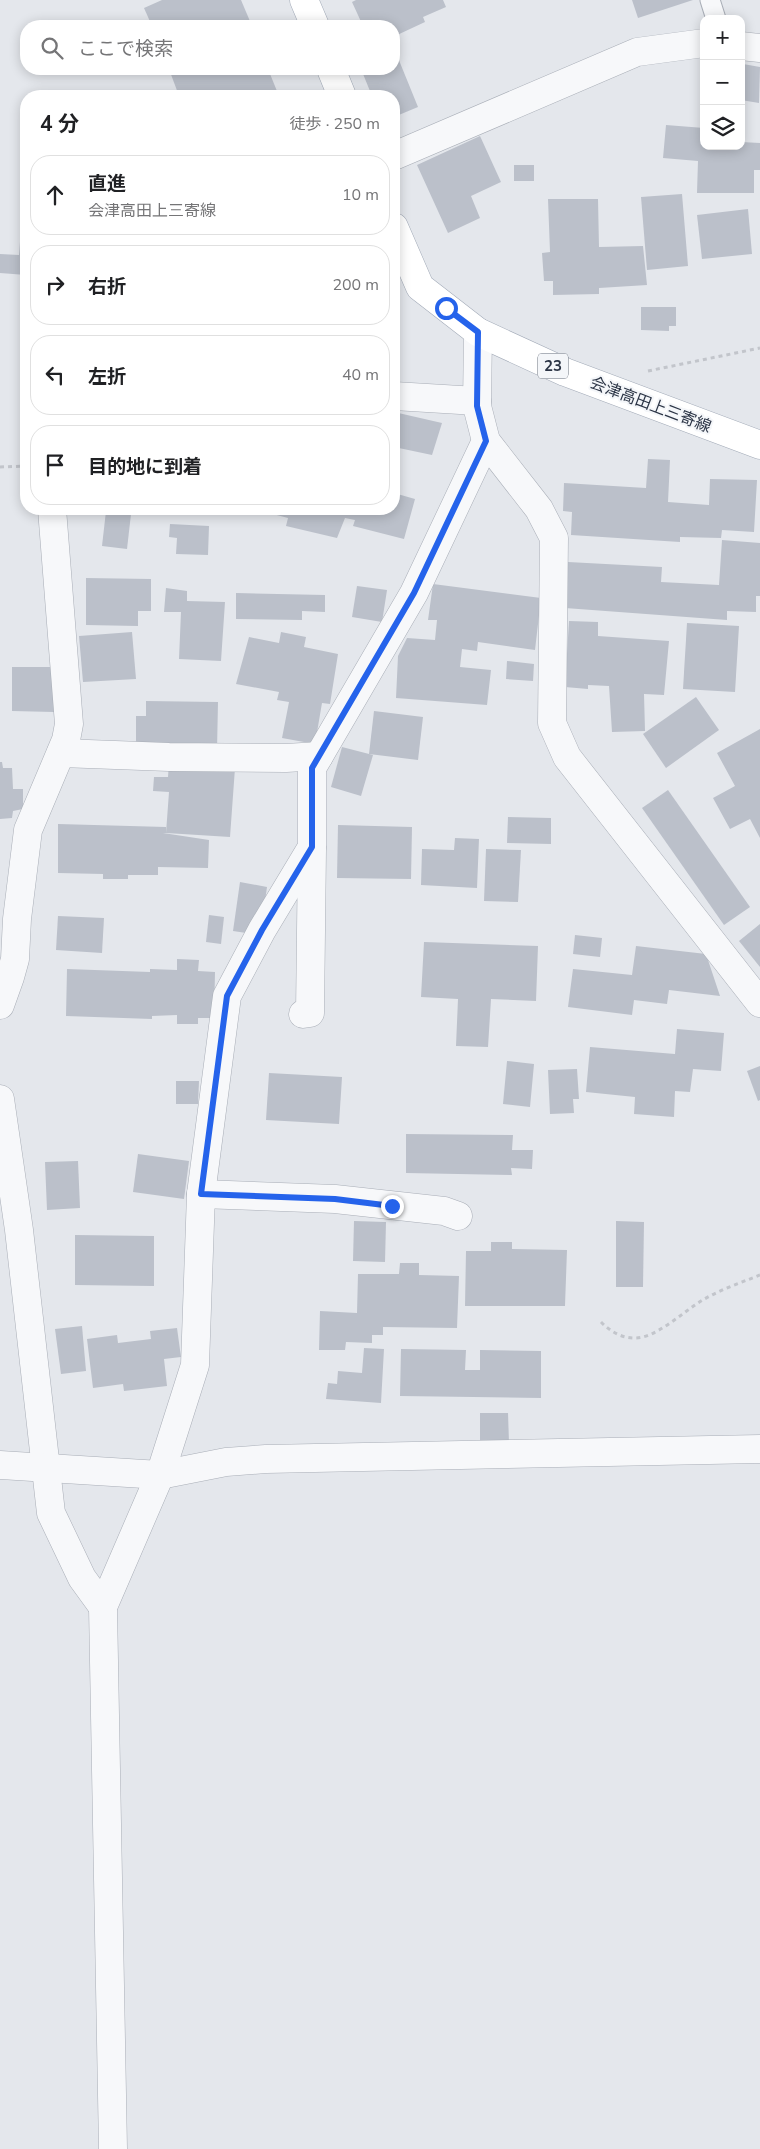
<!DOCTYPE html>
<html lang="ja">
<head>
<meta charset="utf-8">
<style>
	body { margin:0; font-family:"Nunito Sans","Noto Sans JP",sans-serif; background:#f6f6f6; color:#202124 }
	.controls { position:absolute; right:15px; top:15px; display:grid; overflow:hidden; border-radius:10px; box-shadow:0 2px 12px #0003 }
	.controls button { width:45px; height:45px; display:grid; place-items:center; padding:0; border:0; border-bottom:1px solid #e0e0e0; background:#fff; color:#202124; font:25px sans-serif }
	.stop { position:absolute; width:15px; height:15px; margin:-11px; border:4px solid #2563eb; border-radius:50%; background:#fff }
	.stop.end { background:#2563eb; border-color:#fff; box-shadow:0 1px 5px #0008 }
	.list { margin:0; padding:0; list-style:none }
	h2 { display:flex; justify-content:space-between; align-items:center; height:65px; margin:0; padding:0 20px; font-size:21px }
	h2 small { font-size:16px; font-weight:400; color:#757577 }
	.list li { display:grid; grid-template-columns:32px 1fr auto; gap:15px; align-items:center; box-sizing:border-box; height:80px; margin:0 10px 10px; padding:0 10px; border:1px solid #e0e0e0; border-radius:20px }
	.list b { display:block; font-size:19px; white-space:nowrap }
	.list p { margin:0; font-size:16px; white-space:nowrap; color:#757577 }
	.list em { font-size:16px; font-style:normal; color:#757577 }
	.icon { flex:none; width:28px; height:28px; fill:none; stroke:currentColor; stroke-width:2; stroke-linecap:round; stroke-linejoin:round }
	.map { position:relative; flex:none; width:760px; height:2149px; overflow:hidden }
	.search { position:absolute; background:#fff; box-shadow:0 2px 12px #0003; left:20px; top:20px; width:380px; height:55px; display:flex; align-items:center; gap:12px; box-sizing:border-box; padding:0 18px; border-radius:20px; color:#757577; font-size:19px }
	.panel { position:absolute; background:#fff; box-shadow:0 2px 12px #0003; left:20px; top:90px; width:380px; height:425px; border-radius:20px }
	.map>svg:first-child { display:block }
	.building { fill:#bbc0ca }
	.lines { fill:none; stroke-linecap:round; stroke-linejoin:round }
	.service-casing { stroke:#a9aeb7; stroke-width:21 }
	.minor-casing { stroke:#a9aeb7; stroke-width:29 }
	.primary-casing { stroke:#a3abb8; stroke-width:29 }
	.path { stroke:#c2c5cb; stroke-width:3; stroke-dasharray:4 4; stroke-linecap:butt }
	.service { stroke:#f7f8fa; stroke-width:19 }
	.minor { stroke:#f7f8fa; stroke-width:28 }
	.primary { stroke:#fff; stroke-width:28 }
	.route { stroke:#2563eb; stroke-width:6 }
	.labels { text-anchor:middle; stroke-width:4; stroke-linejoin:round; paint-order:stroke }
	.shield { fill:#f4f6f9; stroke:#676e7b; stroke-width:1 }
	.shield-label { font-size:15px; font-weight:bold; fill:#2b3445 }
	.street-label { font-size:16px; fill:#2b3445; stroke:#f4f6f9 }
</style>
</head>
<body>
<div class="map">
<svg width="760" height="2149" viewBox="0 0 760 2149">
	<rect width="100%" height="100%" fill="#e4e7ec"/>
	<!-- building -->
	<g class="building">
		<path d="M162,0H241L252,26H152L144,8Z"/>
		<path d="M356,0H443L446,7L423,17L425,22L395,36L399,45L394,48L418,107L394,117V96H372L361,69H394V26H363L352,2Z"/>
		<path d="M632,0H693L638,18Z"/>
		<path d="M743,64L760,67L759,103L741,100Z"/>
		<path d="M169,69H268L279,96H179Z"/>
		<path d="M666,125L704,128V146H741V142L760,143V170H754V193H697L698,161L663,158Z"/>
		<path d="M480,136L501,182L471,196L480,218L448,233L417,165Z"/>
		<rect x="514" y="165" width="20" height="16"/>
		<path d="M682,194L688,266L647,270L641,197Z"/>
		<path d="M548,199H598L599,247L643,246L647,285L599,288V294L553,295V281H544L542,253L550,252Z"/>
		<path d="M748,209L752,254L702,259L697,215Z"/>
		<path d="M20,242H26V275L0,273V254L19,255Z"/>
		<path d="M641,307H676V326H669V331L641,330Z"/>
		<path d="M394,412L442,423L432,455L394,447Z"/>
		<path d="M648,459L670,460L668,502L709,505L710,479L757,480L754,532L722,530L721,538L680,537V542L571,535L572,512L563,511L564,483L646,488Z"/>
		<path d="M394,493L415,499L404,539L353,526L355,520L345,518L337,538L286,526L288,518L254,509H394Z"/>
		<path d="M106,511L131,514L127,549L102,546Z"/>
		<path d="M170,524L209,526L208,555L176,554L177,538L169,537Z"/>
		<path d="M722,540L760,543V596H756V612L727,611V620L565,608L568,562L662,567L661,582L719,585Z"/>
		<path d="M86,578L151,579V611H138V626L86,625Z"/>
		<path d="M433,584L541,598L535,650L478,642L477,651L462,649L460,667L491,670L487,705L396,698L398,656L407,638L435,640L437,620H428Z"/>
		<path d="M357,586L387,590L382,622L352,617Z"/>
		<path d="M166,588L187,591V601L225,602L221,661L179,659L181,612H164Z"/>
		<path d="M236,593L325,595V612L302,611V620L236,619Z"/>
		<path d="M569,621L598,622V636L669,641L664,695L644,694L645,731L612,732L609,686L588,685V689L565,687Z"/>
		<path d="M687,623L739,626L735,692L683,689Z"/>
		<path d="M132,632L136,679L83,682L79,636Z"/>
		<path d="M281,632L306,637L304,647L338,654L330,704L322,703L315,744L282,738L289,702L277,700L279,692L236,684L249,637L279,643Z"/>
		<path d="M507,661L534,664L533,681L506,679Z"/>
		<path d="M12,667H54V712L12,711Z"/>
		<path d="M696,697L719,730L666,768L643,734Z"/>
		<path d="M146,701L218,702L217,750L136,748V716H146Z"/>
		<path d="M374,711L423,717L418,760L369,754Z"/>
		<path d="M760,729V838L750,819L730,829L713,798L735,786L717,753Z"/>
		<path d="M342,747L373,755L361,796L331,787Z"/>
		<path d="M0,762H2L3,768H12L13,789H23V809L13,811L12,818L0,819Z"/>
		<path d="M169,763L235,768L230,837L166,833L169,792L153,791L154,777H168Z"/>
		<path d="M668,790L750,907L724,925L642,808Z"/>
		<path d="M508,817L551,818V844L507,843Z"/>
		<path d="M58,824L166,827V833H163L209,840L208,868L158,867V875H128V879H103V874L58,873Z"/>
		<path d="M338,825L412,827L411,879L337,878Z"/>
		<path d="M455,838L479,839L477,888L421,885L422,849L454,850Z"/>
		<path d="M486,849L521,850L518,902L484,901Z"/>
		<path d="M240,882L267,887L263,915L253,934L233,931Z"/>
		<path d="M209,915L224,917L221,944L206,942Z"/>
		<path d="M58,916L104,918L102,953L56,950Z"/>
		<path d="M760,924V967L739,941Z"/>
		<path d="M575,935L602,938L600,957L573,954Z"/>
		<path d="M424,942L538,946L536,1001L491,999L488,1047L456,1046L458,999L421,997Z"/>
		<path d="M636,946L706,954L720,996L669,990L667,1004L634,1000L632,1015L568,1007L573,969L632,975Z"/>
		<path d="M177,959L199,960L198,971L215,972L214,1018H198V1024H177V1015L152,1016V1019L66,1016L67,969L150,972V969L177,970Z"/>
		<path d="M677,1029L724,1033L721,1071L693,1069L690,1092L675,1091L674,1117L634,1114L635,1097L586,1092L590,1047L675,1054Z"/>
		<path d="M507,1061L534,1064L530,1107L503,1104Z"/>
		<path d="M760,1066V1100L758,1101L747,1071Z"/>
		<path d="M577,1069L579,1099H573L574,1113L550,1114L548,1070Z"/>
		<path d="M269,1073L342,1077L339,1124L266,1120Z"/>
		<path d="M176,1081H199L198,1104H176Z"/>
		<path d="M406,1134L513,1135L512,1150H533L532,1169L511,1168L512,1175L406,1173Z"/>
		<path d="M138,1154L189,1161L184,1199L133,1192Z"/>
		<path d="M78,1161L80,1208L47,1210L45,1162Z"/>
		<path d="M354,1221L386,1222L385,1262L353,1261Z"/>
		<path d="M616,1221L644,1222L643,1287H616Z"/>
		<path d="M75,1235L154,1236V1286L75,1285Z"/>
		<path d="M491,1242H512V1249L567,1250L565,1306H465L466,1251H491Z"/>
		<path d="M400,1263H419V1275L459,1276L457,1328L383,1327V1335H372V1343L346,1342L345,1350H319L320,1311L357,1313L358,1274H399Z"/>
		<path d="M82,1326L86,1371L61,1374L55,1329Z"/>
		<path d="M177,1328L181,1357L164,1359L167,1386L124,1391L123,1384L93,1388L87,1339L117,1335L118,1343L151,1339L150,1331Z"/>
		<path d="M364,1348L384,1349L381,1403L326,1399L328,1383L337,1384L338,1371L362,1373Z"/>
		<path d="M401,1349L466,1350L465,1370H480V1350L541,1351V1398L400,1396Z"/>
		<path d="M480,1413H508L509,1443H480Z"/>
	</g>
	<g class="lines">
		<defs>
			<path id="service" d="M710,0L716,19"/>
			<g id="minor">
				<path d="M741,46L760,48"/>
				<path d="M394,156L637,52L704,43"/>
				<path d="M478,332L477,406L486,441L539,509L554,538L552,723L567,757L760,1003"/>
				<path d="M394,396L477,401"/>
				<path d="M61,753L169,757L286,758L319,756"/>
				<path d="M0,1005L10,977L15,959L17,919L28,830L66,740L69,724L52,509"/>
				<path d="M303,1014L310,1013L312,849"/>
				<path d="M0,1099L19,1230L51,1513L82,1578L103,1607"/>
				<path d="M201,1194L335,1199L444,1211L458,1216"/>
				<path d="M0,1465L160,1475L226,1462L266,1459L760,1449"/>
				<path d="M113,2149L103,1607L160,1475L195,1365L201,1194L227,996L262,930L312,847V768L414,593L486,441"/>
			</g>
			<g id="primary">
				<path d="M304,0L315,26"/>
				<path d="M331,69L342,96"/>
				<path d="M394,227L420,287L478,332L565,372L760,445"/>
			</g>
		</defs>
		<!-- service casing -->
		<use href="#service" class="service-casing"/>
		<!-- minor casing -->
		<use href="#minor" class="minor-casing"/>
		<!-- primary casing -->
		<use href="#primary" class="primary-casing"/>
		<!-- path -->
		<g class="path">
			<path d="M648,371L760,348"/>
			<path d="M0,467L26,466"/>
			<path d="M601,1322C610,1331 621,1338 634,1338C655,1339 683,1312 701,1301C719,1290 740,1283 760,1275"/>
		</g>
		<!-- service -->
		<use href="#service" class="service"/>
		<!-- minor -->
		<use href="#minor" class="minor"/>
		<!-- primary -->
		<use href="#primary" class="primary"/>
	</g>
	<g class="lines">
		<!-- route -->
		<path class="route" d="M392,1206L335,1199L201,1194L227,996L262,930L312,847V768L414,593L486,441L477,406L478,332L446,308"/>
	</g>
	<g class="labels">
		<!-- shield labels -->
		<rect class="shield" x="538" y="353.5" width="30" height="25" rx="4"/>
		<g class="shield-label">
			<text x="553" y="371">23</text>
		</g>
		<!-- street labels -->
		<g class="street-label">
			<text transform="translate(651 404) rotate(21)" y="6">会津高田上三寄線</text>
		</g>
	</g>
</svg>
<div class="controls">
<button>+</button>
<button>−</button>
<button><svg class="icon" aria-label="layers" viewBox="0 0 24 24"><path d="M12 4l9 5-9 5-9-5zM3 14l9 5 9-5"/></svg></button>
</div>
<div class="stop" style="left:446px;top:308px"></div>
<div class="stop end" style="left:392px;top:1206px"></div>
<div class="search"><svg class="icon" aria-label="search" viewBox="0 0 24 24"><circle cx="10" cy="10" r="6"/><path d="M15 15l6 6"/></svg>ここで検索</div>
<section class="panel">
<h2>4 分<small>徒歩 · 250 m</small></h2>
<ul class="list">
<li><svg class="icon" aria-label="ahead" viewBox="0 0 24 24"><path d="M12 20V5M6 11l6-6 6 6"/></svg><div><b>直進</b><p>会津高田上三寄線</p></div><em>10 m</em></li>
<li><svg class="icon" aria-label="right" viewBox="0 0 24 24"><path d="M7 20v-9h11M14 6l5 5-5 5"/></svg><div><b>右折</b></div><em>200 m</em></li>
<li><svg class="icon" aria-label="left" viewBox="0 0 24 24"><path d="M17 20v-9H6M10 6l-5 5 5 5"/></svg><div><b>左折</b></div><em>40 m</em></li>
<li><svg class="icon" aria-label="arrive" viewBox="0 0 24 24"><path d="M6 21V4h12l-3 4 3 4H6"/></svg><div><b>目的地に到着</b></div></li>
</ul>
</section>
</div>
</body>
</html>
